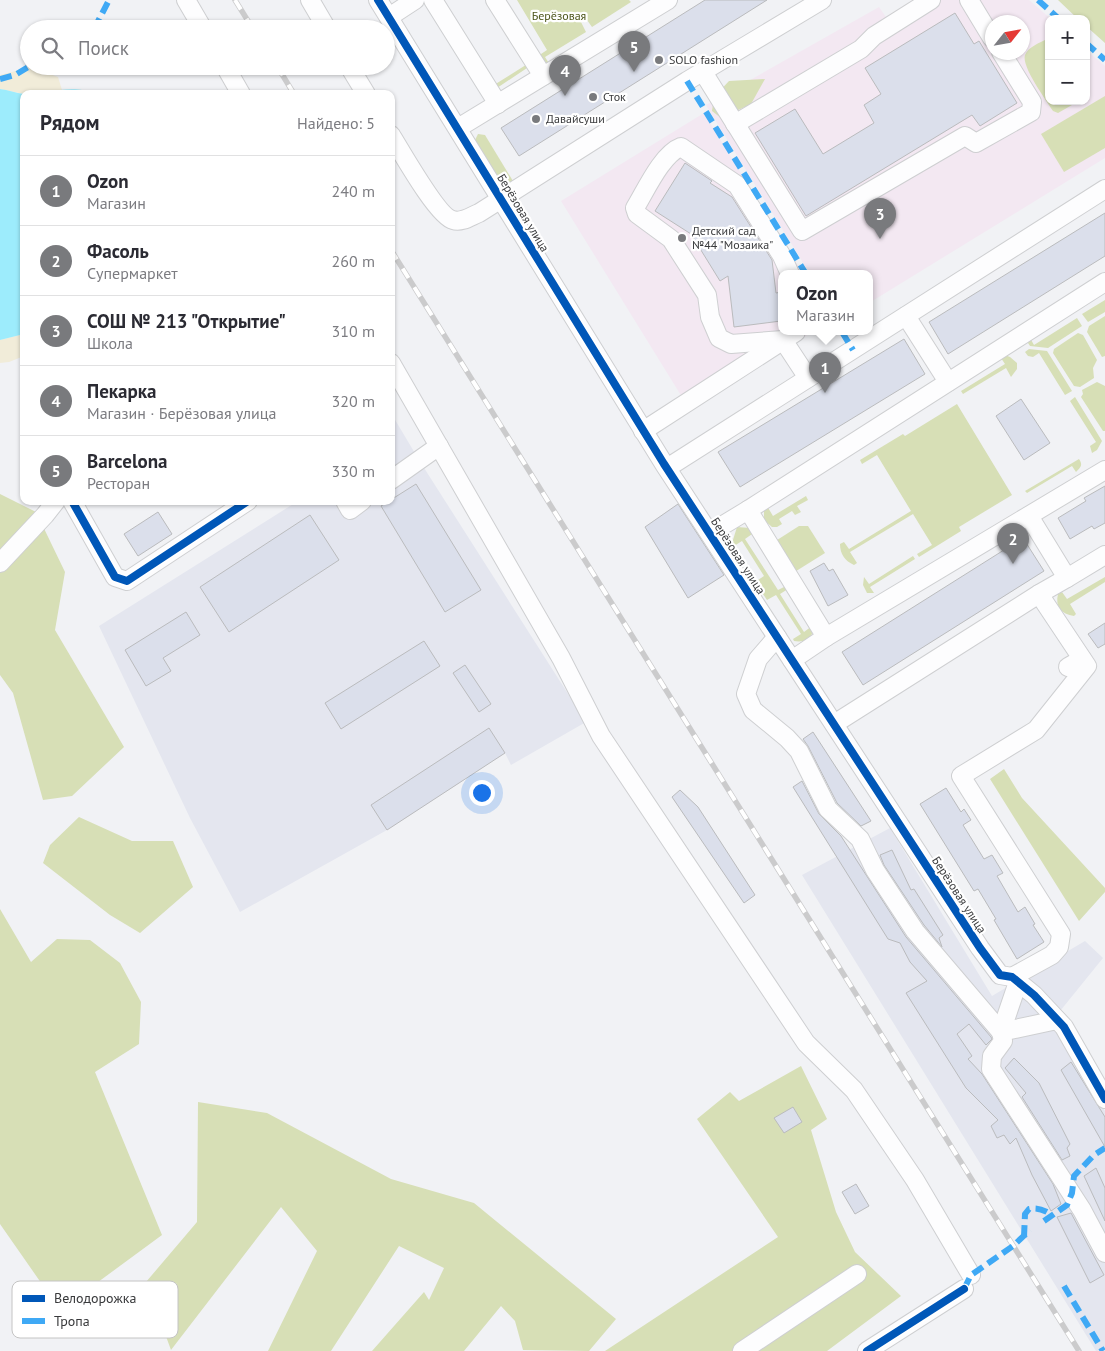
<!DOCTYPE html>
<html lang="ru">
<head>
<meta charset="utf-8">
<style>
	body { margin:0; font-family:"PT Sans",sans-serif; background:#f2f2f3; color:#2b2b33 }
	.controls { position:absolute; right:15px; top:15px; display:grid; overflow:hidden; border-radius:10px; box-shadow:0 1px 4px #0004 }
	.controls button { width:45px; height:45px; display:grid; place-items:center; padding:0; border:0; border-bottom:1px solid #e1e1e2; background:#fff; color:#2b2b33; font:25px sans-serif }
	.compass { position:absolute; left:985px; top:15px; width:45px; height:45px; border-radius:50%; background:#fff; box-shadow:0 1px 4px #0004; rotate:59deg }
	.you { position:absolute; left:481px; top:792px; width:18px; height:18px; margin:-12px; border:4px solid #fff; border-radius:50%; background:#1a73e8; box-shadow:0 0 0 8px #1a73e833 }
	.badge { display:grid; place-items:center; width:32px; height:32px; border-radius:50%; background:#797a7d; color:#fff; font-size:16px; font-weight:700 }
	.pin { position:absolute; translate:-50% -41px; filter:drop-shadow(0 1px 2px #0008) }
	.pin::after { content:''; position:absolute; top:26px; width:18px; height:15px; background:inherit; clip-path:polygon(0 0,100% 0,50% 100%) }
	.popup { position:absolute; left:778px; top:270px; width:95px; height:65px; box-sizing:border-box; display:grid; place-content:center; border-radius:10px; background:#fff; filter:drop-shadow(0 1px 4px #0005); font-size:16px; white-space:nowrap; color:#7c7c81 }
	.popup b { font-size:19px; color:#2b2b33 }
	.popup::after { content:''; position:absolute; left:50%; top:100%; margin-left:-10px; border:10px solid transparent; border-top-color:#fff }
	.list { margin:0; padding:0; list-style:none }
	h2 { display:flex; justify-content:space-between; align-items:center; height:65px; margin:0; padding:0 20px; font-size:21px }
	h2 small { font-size:16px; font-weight:400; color:#7c7c81 }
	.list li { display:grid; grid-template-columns:32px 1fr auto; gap:15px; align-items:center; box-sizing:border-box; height:70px; padding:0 20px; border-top:1px solid #e1e1e2 }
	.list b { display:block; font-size:19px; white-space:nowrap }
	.list p { margin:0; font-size:16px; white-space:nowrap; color:#7c7c81 }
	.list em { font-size:16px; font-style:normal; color:#7c7c81 }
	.icon { flex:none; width:28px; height:28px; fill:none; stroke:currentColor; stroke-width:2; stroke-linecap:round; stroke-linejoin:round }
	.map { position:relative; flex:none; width:1105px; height:1351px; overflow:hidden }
	.search { position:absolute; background:#fff; box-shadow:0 1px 4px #0004; left:20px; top:20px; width:375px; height:55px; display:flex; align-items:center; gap:12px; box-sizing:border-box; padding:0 18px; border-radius:28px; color:#7c7c81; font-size:19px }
	.panel { position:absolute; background:#fff; box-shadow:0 1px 4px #0004; left:20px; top:90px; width:375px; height:415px; border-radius:10px }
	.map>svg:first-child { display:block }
	.built { fill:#e4e6ef }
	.education { fill:#f3e8f2; fill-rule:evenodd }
	.green { fill:#d7dfb6 }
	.sand { fill:#f1ecd9 }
	.water { fill:#9decfc }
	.building { fill:#dbdfeb; stroke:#babbbd }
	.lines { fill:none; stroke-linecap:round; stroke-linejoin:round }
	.minor-casing { stroke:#cecfd1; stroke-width:20 }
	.minor { stroke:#fdfdfe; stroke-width:18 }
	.rail-casing { stroke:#cbcbcc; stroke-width:5.5 }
	.rail { stroke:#fff; stroke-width:4; stroke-dasharray:11; stroke-linecap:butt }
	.quiet { stroke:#3fa9f5; stroke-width:6; stroke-dasharray:12 6; stroke-linecap:butt }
	.cycleway-casing { stroke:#fff; stroke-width:11 }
	.cycleway { stroke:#0057b8; stroke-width:8 }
	.poi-dot { fill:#797a7d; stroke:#fff; stroke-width:2 }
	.labels { text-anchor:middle; stroke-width:4.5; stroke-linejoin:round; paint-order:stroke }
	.park-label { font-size:12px; fill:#4d561c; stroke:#fff }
	.poi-label { font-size:12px; fill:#393a3c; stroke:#fff; text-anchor:start }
	.street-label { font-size:12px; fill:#393a3c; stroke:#fff }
	.key { fill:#fff; stroke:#c4c4c4; stroke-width:1 }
	.key-label { font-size:14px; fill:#393a3c }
</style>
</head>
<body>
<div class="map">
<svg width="1105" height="1351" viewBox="0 0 1105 1351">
	<rect width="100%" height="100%" fill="#f1f2f5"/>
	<!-- built -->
	<g class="built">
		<path d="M391,413L419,460L586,722L511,765L505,753L387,830L240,912L190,818L99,626L298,501H391Z"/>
		<path d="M890,828L992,996L1085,941L1103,958L1052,1021L1105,1111V1351H1096L802,875Z"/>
	</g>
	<!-- education -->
	<g class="education">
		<path d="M913,0H1029L1051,19H1049V101H1086V50L1105,66V158L869,303V274H810L706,105L879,7L886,17ZM992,22H1022V52H992Z"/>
		<path d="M704,113L803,274H781V332H812L690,410L561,201Z"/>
	</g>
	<!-- green -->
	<g class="green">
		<path d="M517,0H629L631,2L592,27L587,20L581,22L586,32L545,57L550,65L546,66L538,56L547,50Z"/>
		<path d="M1058,0H1105V43L1086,26V19H1078Z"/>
		<path d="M1047,39H1049V101H1079L1058,113L1053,111C1046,100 1021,66 1025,55C1028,47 1041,42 1047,39Z"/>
		<path d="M529,63L533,76L527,68L497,88L494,85Z"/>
		<path d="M765,79L751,104L721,118L712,111L714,97L729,81Z"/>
		<path d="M1105,96V148L1064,172L1041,134Z"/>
		<path d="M478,134L485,135L516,186L498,188L474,142Z"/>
		<path d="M1105,300V312L1088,322L1082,314Z"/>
		<path d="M1105,316V356L1102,357L1087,332L1089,326Z"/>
		<path d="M1077,318L1082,326L1048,348L1030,346L1026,340L1030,338L1034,345Z"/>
		<path d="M1078,333L1083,335L1097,360L1093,368L1094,378L1080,387L1074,386L1053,353L1054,349Z"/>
		<path d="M1029,349L1047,351L1072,391L1065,395L1039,353L1033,357L1028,356L1025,352Z"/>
		<path d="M1005,355L1010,357L1017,363V369L1011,377L1006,368L963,394L961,391L1005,364L1001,358Z"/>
		<path d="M1097,382L1105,386V431H1103L1081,397L1083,394L1082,390Z"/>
		<path d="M1075,397L1102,441L1097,450L1092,453L1090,446L1096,442L1070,401Z"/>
		<path d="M957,404L1012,495L959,527L961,531L919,557L917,554L932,545L913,514L850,552L857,563L854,565C845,561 840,554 840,544L844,542L849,549L911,511L877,455L862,464L860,460L903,434L905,436Z"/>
		<path d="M1079,459C1083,465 1081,467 1076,472L1072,466L1027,493L1025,491Z"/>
		<path d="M0,494L36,512L65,572L55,630L124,747L72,796L43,800L13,693L0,675Z"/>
		<path d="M806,496L808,500L797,506L801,512L795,515L792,511L779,519L782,524L777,527H772L764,520V509L767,506L773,516Z"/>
		<path d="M799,526H808L825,553L793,573L774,542Z"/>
		<path d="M737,527L750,528L755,532L745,539L778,590L786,586L788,589L780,594L804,632L812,626C815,638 805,643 794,641L793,639L801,634L776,595L767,600L755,582L764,576L742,541L734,546L732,543Z"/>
		<path d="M913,556L915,559L870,587L874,593H867L863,585L864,577L869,584Z"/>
		<path d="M1105,577V582L1070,604L1076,614L1074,616C1061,614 1055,607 1058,594L1062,592L1067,599Z"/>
		<path d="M1004,769L1022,798L1105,888V892L1079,921L990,779Z"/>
		<path d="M79,817L132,841H173L193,887L140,933L110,915L43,863L50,845Z"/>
		<path d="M0,909L31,962L57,939L90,940L120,963L141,1002L139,1044L95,1072L162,1235L60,1310L0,1224Z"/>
		<path d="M801,1066L827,1119L811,1130L836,1212L855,1252L901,1296L827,1351H605L778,1237L697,1119L730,1092L739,1101Z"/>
		<path d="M198,1102L267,1113L391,1179L474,1203L616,1319L589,1351L523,1350L515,1321L501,1306L464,1351H372L424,1292L429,1300L444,1268L399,1246L331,1351H268L317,1251L281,1207L171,1350L146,1282L197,1222Z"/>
	</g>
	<!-- sand -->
	<g class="sand">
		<path d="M31,67L58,77L62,90L24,94L0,89V75Z"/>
		<path d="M24,334V356L9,362L0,363V340Z"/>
	</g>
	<!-- water -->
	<path class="water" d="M0,89C8,90 16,93 24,94C40,95 78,83 91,94H24V334L0,340Z"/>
	<!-- building -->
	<g class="building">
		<path d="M705,0H767L519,156L501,128Z"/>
		<path d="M955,13L974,44L979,41L1017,103L980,126L972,115L806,216L755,133L795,109L823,154L874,123L864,105L881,94L865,68Z"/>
		<path d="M685,163L712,181L710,183L732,197L772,260L776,293L781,292V321L734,327L728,276L720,281L691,234L655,211Z"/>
		<path d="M1105,213V256L948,354L929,322Z"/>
		<path d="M904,339L925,374L740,487L718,452Z"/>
		<path d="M1021,399L1050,443L1024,460L996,416Z"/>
		<path d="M416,484L481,590L445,612L381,506Z"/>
		<path d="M1105,486V523L1094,529L1092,526L1070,539L1058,518L1086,501L1084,498Z"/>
		<path d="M678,504L724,575L688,598L645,527Z"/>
		<path d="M158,512L172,534L138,556L124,534Z"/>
		<path d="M310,515L339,560L229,632L200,587Z"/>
		<path d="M1023,538L1044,571L863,685L842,652Z"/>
		<path d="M824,563L829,571L833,569L848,595L828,606L810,571Z"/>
		<path d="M186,612L200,635L163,658L171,671L146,686L125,650Z"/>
		<path d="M1105,623V644L1098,648L1088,634Z"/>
		<path d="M424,641L440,666L341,729L325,703Z"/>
		<path d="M465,665L491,704L479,712L453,673Z"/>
		<path d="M489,728L505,753L387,830L371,805Z"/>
		<path d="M813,732L871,821L861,826L837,803L808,746L803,739Z"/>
		<path d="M802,781L819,814L841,836L906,937L991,1037L992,1039L986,1045L969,1024L957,1034L972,1056L968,1059L982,1074L1053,1184L1061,1204L1051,1211L1032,1175L1016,1138L1010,1144L1004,1135L997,1138L991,1126L998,1120L966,1088L906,993L927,981L910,962L900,943L888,939L793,787Z"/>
		<path d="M946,788L961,812L964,809L971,820L963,825L984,859L992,855L1003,873L997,876L1018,912L1025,907L1035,924L1033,925L1044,942L1017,959L994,920L996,919L978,889L974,891L920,804Z"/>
		<path d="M680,790L698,807L755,895L744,903L672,797Z"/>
		<path d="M892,850L911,890L914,889L943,935L939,938L942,947L924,925L884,865L880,855Z"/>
		<path d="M1014,1058L1039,1083L1070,1144L1067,1148L1070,1156L1062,1160L1022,1097L1026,1093L1005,1068Z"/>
		<path d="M1071,1062L1105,1117V1147L1061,1070Z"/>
		<path d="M793,1107L802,1122L784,1133L774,1118Z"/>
		<path d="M1096,1168L1105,1188V1221L1084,1176Z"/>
		<path d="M856,1184L869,1206L855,1214L842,1192Z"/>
		<path d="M1071,1213L1104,1275L1090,1283L1057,1217Z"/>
	</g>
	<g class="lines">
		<defs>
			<g id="minor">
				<path d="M186,0L203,29"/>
				<path d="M310,0L327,29"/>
				<path d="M378,0L664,464L980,948L1000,975L1012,977L1034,995L1064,1027L1105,1099"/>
				<path d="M433,0L498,104"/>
				<path d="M495,0L543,76"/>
				<path d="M969,0L992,38"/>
				<path d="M389,17L415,0"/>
				<path d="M225,66L241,94"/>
				<path d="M349,66L366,94"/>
				<path d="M703,72L802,231L965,136L976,143L1031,112L1032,102L1001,52"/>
				<path d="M735,124L861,49L874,36L931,0"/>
				<path d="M458,128L668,0"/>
				<path d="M391,135C401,151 438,217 453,220C462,223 471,216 479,213L687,81L822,0"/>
				<path d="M1105,282L748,510L826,637L1105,470"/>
				<path d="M906,316L948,382"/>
				<path d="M783,340L731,344L719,338L710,317L707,295L671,239L637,214L635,208C646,190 662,154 681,147L737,185L782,256L790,274"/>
				<path d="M783,340L808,378"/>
				<path d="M391,363L561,658L601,736L806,1043L854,1090L915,1180L971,1275"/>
				<path d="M643,431L796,332"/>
				<path d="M667,468L1105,189"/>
				<path d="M391,480L439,446"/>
				<path d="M72,501L115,577L127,581L248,501"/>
				<path d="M345,501L350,510L362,501"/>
				<path d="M1029,516L1067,578L1105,555"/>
				<path d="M710,533L748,510"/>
				<path d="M0,563L45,515L56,501"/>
				<path d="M777,637L758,659L746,694L753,710L787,738L799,751L828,809L860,839L875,870L915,931L1001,1032L1057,1020"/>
				<path d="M792,660L826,637"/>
				<path d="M1068,667L1082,659"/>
				<path d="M834,724L1039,594L1067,578"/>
				<path d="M1012,977L1052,955L1059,947L1061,934L961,776L1036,730L1087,666L1039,594"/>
				<path d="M1018,982L1001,1032L1003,1041L992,1056L991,1069L1082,1210L1105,1253"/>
				<path d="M742,1351L857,1274"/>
				<path d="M867,1351L964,1289"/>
			</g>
		</defs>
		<!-- minor casing -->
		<use href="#minor" class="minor-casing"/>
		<!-- minor -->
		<use href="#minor" class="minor"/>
		<defs>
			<g id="rail">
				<path d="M235,0L253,29"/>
				<path d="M277,66L294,94"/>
				<path d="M391,250L1079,1351"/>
			</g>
		</defs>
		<!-- rail casing -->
		<use href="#rail" class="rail-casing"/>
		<!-- rail -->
		<use href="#rail" class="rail"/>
		<!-- quiet -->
		<g class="quiet">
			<path d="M1038,0L1059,19"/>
			<path d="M94,29L109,0"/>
			<path d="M1086,43L1105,60"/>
			<path d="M0,79L15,75L30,66"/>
			<path d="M687,81L806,274"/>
			<path d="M842,332L853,350"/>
			<path d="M1044,1221L1067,1205L1072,1193L1074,1176L1094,1155L1105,1148"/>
			<path d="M1024,1237L1025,1214L1029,1209C1038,1207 1044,1210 1052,1215"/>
			<path d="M1064,1286L1103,1351"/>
			<path d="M964,1289L971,1275L1013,1246L1030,1230"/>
		</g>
		<defs>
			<g id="cycleway">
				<path d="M378,0L664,464L980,948L1000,975L1012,977L1034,995L1064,1027L1105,1099"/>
				<path d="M72,501L115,577L127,581L248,501"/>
				<path d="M867,1351L964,1289"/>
			</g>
		</defs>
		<!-- cycleway casing -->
		<use href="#cycleway" class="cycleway-casing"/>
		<!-- cycleway -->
		<use href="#cycleway" class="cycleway"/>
	</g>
	<!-- markers -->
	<g class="poi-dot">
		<circle cx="659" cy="60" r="5"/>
		<circle cx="593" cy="97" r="5"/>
		<circle cx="536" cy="119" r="5"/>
		<circle cx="682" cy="238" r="5"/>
	</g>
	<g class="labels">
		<!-- park labels -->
		<g class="park-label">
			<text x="559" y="20">Берёзовая</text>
		</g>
		<!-- poi labels -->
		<g class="poi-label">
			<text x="669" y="64">SOLO fashion</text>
			<text x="603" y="101">Сток</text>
			<text x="546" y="123">Давайсуши</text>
			<text x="692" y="235">Детский сад<tspan x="692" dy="14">№44 "Мозаика"</tspan></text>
		</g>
		<!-- street labels -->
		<g class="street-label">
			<text transform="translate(523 213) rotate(59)" y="4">Берёзовая улица</text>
			<text transform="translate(738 556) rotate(57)" y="4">Берёзовая улица</text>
			<text transform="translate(959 895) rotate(57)" y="4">Берёзовая улица</text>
		</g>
	</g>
	<!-- legend -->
	<rect x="12" y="1281" width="166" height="57" rx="8" class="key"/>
	<rect x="22" y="1295" width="23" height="7" fill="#0057b8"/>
	<rect x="22" y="1318" width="23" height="6" fill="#3fa9f5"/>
	<g class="key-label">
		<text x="54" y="1303">Велодорожка</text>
		<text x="54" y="1326">Тропа</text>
	</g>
</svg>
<div class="controls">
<button>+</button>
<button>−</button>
</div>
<svg class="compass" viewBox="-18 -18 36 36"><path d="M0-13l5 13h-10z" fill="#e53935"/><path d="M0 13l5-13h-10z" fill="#7c7c81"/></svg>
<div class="you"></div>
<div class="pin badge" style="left:825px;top:393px">1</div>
<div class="popup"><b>Ozon</b>Магазин</div>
<div class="pin badge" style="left:1013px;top:564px">2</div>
<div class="pin badge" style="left:880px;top:239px">3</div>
<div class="pin badge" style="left:565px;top:96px">4</div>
<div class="pin badge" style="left:634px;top:72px">5</div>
<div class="search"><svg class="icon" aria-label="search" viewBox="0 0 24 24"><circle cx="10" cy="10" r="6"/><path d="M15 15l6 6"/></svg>Поиск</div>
<section class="panel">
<h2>Рядом<small>Найдено: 5</small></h2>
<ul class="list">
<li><span class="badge">1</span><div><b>Ozon</b><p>Магазин</p></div><em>240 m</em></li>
<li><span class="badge">2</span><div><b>Фасоль</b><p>Супермаркет</p></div><em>260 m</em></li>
<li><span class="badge">3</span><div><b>СОШ № 213 &quot;Открытие&quot;</b><p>Школа</p></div><em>310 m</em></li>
<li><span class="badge">4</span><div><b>Пекарка</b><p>Магазин · Берёзовая улица</p></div><em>320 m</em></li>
<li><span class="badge">5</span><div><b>Barcelona</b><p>Ресторан</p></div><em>330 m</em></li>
</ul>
</section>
</div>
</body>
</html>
